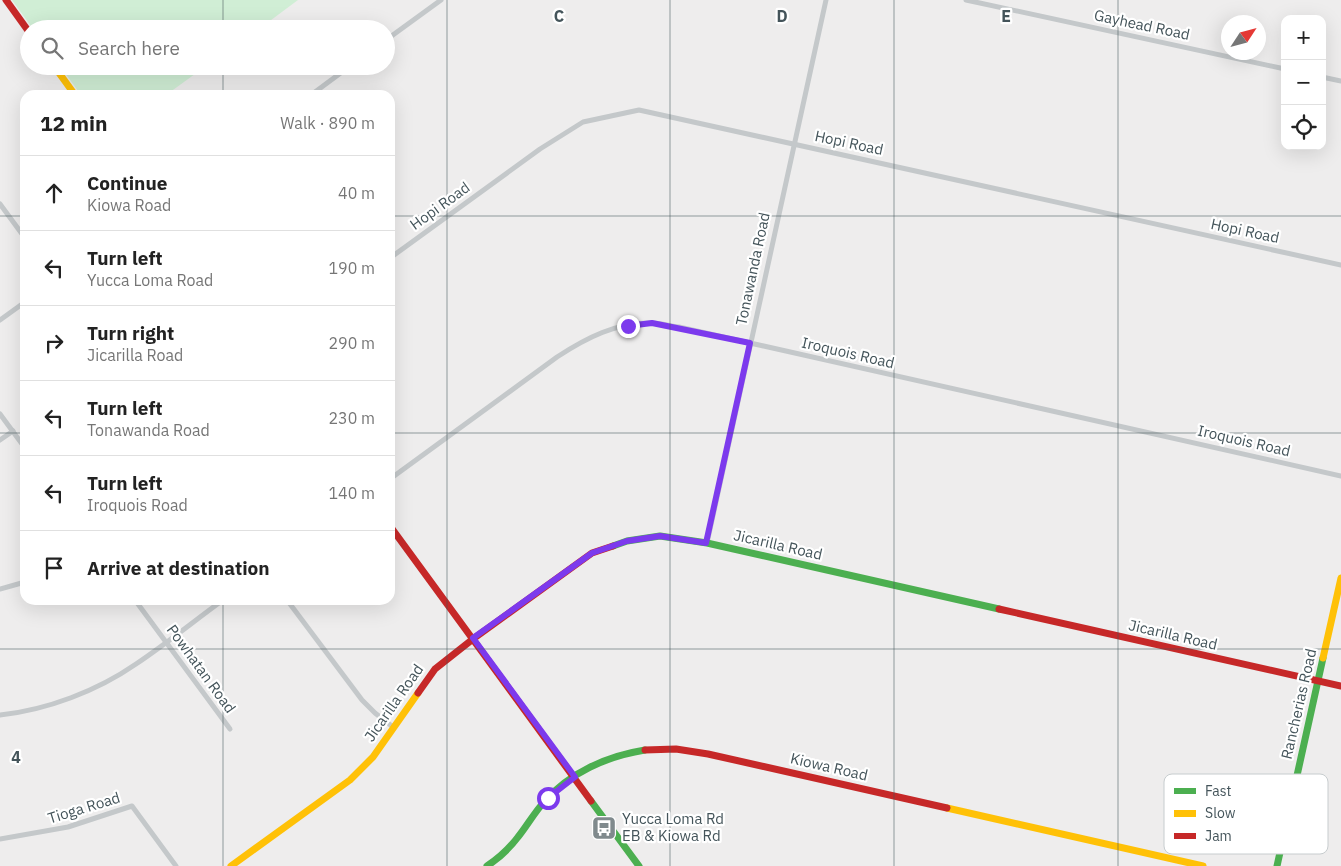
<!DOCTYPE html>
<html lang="en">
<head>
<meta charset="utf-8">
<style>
	body { margin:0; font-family:"IBM Plex Sans",sans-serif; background:#f2f2f2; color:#222 }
	.controls { position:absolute; right:15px; top:15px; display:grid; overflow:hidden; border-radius:10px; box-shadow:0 5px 20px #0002 }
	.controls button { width:45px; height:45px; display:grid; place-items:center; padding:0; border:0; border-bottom:1px solid #e0e0e0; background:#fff; color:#222; font:25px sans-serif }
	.compass { position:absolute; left:1221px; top:15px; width:45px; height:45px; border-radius:50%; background:#fff; box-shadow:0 5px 20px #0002; rotate:54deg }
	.stop { position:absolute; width:15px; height:15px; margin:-11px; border:4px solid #7c3aed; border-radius:50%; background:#fff }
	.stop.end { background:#7c3aed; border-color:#fff; box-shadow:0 1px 5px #0008 }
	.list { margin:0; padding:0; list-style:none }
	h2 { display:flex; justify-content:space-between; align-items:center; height:65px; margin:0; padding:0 20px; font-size:21px }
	h2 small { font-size:16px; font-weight:400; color:#767676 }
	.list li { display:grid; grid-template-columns:32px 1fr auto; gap:15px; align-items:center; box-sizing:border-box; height:75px; padding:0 20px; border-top:1px solid #e0e0e0 }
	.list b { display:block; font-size:19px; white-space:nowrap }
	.list p { margin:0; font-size:16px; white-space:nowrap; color:#767676 }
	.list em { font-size:16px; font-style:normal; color:#767676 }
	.icon { flex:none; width:28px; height:28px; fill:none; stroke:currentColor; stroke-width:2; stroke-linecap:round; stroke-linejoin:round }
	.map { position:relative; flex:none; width:1341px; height:866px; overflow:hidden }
	.search { position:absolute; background:#fff; box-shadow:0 5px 20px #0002; left:20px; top:20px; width:375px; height:55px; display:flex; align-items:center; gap:12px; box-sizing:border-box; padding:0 18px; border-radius:28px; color:#767676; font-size:19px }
	.panel { position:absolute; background:#fff; box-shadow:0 5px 20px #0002; left:20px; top:90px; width:375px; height:515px; border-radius:15px }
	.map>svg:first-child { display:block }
	.green { fill:#d0eed5 }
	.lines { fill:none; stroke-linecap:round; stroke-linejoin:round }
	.street { stroke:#c4c8ca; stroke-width:5 }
	.fast { stroke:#4caf50; stroke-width:7 }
	.slow { stroke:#ffc107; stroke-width:7 }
	.jam { stroke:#c62828; stroke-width:7 }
	.route { stroke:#7c3aed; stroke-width:6 }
	.grid { fill:none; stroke:#44545a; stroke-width:1; stroke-opacity:0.55 }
	.labels { text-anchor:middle; stroke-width:4.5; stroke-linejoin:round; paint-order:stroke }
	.street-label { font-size:15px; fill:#44545a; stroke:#fff }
	.poi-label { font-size:15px; fill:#44545a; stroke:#fff; text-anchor:start }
	.key { fill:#fff; stroke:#c7ccce; stroke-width:1 }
	.key-label { font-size:14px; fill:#44545a }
	.grid-label { font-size:16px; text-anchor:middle; font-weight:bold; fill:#44545a; stroke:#fff; stroke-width:4.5; stroke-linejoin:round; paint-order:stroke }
</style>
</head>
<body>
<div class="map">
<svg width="1341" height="866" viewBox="0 0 1341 866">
	<rect width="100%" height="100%" fill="#eeeded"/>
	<!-- green -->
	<g class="green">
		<path d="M12,0H298L259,29H33Z"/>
		<path d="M60,66H206L166,95H81Z"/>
	</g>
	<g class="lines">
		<!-- street -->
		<g class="street">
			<path d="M966,0L1285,69"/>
			<path d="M386,40L441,0"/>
			<path d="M1322,77L1341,81"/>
			<path d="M311,95L350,66"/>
			<path d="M0,204L25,238"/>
			<path d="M390,258L540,149L583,122L639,110L1341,265"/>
			<path d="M0,320L25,302"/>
			<path d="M0,414L25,448"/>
			<path d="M0,440L13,431"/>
			<path d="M390,479L557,357C586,338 617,322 652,323C661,323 670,326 679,327L1341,476"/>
			<path d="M707,543L826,0"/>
			<path d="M0,589L25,582"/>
			<path d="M135,600L230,729"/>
			<path d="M287,600L362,700L375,713L393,727"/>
			<path d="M0,715C47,710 97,691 136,664C166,644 194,621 223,600"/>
			<path d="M0,839L68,827L132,806L176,866"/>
		</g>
		<!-- fast -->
		<g class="fast">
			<path d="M613,546L627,541L660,536L707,543L999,609"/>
			<path d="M591,801L639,866"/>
			<path d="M487,866C499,858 509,849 518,837C527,826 534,813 544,802C569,773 607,756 645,750"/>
			<path d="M1277,866L1323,658"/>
		</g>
		<!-- slow -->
		<g class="slow">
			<path d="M54,66L75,95"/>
			<path d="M1323,658L1341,578"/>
			<path d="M947,808L1203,866"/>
			<path d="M231,866L350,780L373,757L418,693"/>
		</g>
		<!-- jam -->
		<g class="jam">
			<path d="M6,0L29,32"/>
			<path d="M390,526L591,801"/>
			<path d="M999,609L1341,686"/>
			<path d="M418,693L435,669L473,639L592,553L613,546"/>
			<path d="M645,750L676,749L708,754L947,808"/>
		</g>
	</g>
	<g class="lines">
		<!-- route -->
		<path class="route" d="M548,798L575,777L473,638L592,553L627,541L660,536L706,543L750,343L652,323L628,326"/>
	</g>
	<!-- grid -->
	<path class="grid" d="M223,0V29M447,0V866M670,0V866M894,0V866M1118,0V866M223,66V95M0,216H25M390,216H1341M0,433H25M390,433H1341M223,600V866M0,649H1341"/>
	<!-- icons -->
	<defs>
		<symbol id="bus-square" viewBox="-11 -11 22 22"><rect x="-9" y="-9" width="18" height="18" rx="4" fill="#808a8d" stroke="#fff"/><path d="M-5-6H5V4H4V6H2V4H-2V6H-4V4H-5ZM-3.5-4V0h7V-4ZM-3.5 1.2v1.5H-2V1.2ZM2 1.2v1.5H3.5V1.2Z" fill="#fff"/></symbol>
	</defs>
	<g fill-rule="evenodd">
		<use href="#bus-square" x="590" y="814" width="28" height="28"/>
	</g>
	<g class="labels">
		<!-- street labels -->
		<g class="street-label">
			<text transform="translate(1142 25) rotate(12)" y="5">Gayhead Road</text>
			<text transform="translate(849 143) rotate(12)" y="5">Hopi Road</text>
			<text transform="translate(440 206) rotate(-36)" y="5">Hopi Road</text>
			<text transform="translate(1245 231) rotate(12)" y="5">Hopi Road</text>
			<text transform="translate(753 269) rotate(-78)" y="5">Tonawanda Road</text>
			<text transform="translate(848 353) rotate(13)" y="5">Iroquois Road</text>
			<text transform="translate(1244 441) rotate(13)" y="5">Iroquois Road</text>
			<text transform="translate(778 545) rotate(13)" y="5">Jicarilla Road</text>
			<text transform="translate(1173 635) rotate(13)" y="5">Jicarilla Road</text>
			<text transform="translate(201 669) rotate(54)" y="5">Powhatan Road</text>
			<text transform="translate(394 703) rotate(-55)" y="5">Jicarilla Road</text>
			<text transform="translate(1299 704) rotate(-77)" y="5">Rancherias Road</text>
			<text transform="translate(829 767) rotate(13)" y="5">Kiowa Road</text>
			<text transform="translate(84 808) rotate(-17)" y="5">Tioga Road</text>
		</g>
		<!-- poi labels -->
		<g class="poi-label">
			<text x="622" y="824">Yucca Loma Rd<tspan x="622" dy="17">EB &amp; Kiowa Rd</tspan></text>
		</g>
	</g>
	<!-- legend -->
	<rect x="1164" y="774" width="164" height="80" rx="8" class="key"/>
	<rect x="1174" y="788" width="22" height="6" fill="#4caf50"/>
	<rect x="1174" y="810" width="22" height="7" fill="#ffc107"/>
	<rect x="1174" y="833" width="22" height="6" fill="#c62828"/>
	<g class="key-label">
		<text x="1205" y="796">Fast</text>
		<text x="1205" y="818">Slow</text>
		<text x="1205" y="841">Jam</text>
	</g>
	<g class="grid-label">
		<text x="559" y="22">C</text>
		<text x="782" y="22">D</text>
		<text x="1006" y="22">E</text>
		<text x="16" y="763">4</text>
	</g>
</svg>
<div class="controls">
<button>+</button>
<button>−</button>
<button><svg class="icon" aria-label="locate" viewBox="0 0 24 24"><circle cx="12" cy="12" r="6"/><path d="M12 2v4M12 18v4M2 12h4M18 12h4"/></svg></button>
</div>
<svg class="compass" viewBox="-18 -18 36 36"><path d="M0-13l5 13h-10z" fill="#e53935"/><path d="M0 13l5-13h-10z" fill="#767676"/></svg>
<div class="stop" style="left:548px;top:798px"></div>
<div class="stop end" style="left:628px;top:326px"></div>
<div class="search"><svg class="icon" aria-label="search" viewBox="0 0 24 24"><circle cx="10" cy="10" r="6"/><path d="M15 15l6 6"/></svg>Search here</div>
<section class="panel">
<h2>12 min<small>Walk · 890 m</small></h2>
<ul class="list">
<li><svg class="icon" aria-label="ahead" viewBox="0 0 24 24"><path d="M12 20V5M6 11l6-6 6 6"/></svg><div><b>Continue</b><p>Kiowa Road</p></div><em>40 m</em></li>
<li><svg class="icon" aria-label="left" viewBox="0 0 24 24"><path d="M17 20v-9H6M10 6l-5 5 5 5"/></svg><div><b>Turn left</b><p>Yucca Loma Road</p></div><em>190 m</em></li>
<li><svg class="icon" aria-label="right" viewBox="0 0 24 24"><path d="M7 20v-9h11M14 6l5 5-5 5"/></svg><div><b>Turn right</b><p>Jicarilla Road</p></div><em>290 m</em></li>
<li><svg class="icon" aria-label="left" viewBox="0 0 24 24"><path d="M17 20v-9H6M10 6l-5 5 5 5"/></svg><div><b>Turn left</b><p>Tonawanda Road</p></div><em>230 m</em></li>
<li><svg class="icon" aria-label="left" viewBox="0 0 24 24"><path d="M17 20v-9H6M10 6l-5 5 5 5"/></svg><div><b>Turn left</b><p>Iroquois Road</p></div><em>140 m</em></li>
<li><svg class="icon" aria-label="arrive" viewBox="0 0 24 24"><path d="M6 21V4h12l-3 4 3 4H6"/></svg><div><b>Arrive at destination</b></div></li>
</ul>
</section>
</div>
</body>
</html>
